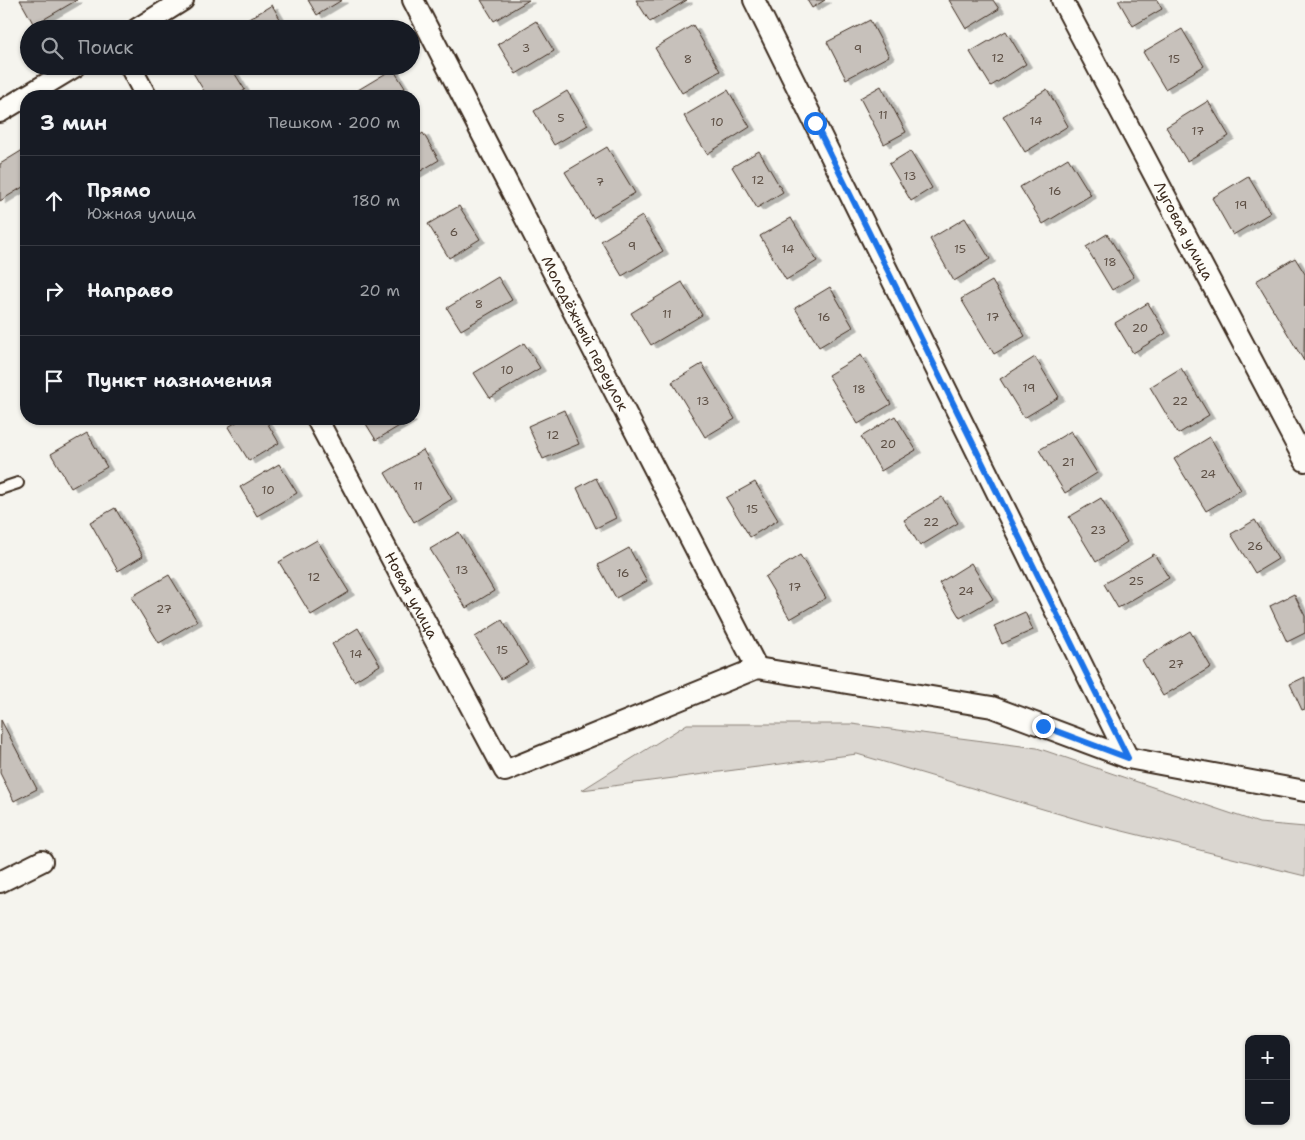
<!DOCTYPE html>
<html lang="ru">
<head>
<meta charset="utf-8">
<style>
	body { margin:0; font-family:"Shantell Sans",sans-serif; background:#242831; color:#f1f3f6 }
	.controls { position:absolute; right:15px; bottom:15px; display:grid; overflow:hidden; border-radius:10px; box-shadow:0 1px 4px #0004 }
	.controls button { width:45px; height:45px; display:grid; place-items:center; padding:0; border:0; border-bottom:1px solid #363941; background:#171b24; color:#f1f3f6; font:25px sans-serif }
	.stop { position:absolute; width:15px; height:15px; margin:-11px; border:4px solid #1a73e8; border-radius:50%; background:#fff }
	.stop.end { background:#1a73e8; border-color:#fff; box-shadow:0 1px 5px #0008 }
	.list { margin:0; padding:0; list-style:none }
	h2 { display:flex; justify-content:space-between; align-items:center; height:65px; margin:0; padding:0 20px; font-size:21px }
	h2 small { font-size:16px; font-weight:400; color:#9ea1a6 }
	.list li { display:grid; grid-template-columns:32px 1fr auto; gap:15px; align-items:center; box-sizing:border-box; height:90px; padding:0 20px; border-top:1px solid #363941 }
	.list b { display:block; font-size:19px; white-space:nowrap }
	.list p { margin:0; font-size:16px; white-space:nowrap; color:#9ea1a6 }
	.list em { font-size:16px; font-style:normal; color:#9ea1a6 }
	.icon { flex:none; width:28px; height:28px; fill:none; stroke:currentColor; stroke-width:2; stroke-linecap:round; stroke-linejoin:round }
	.map { position:relative; flex:none; width:1305px; height:1140px; overflow:hidden }
	.search { position:absolute; background:#171b24; box-shadow:0 1px 4px #0004; left:20px; top:20px; width:400px; height:55px; display:flex; align-items:center; gap:12px; box-sizing:border-box; padding:0 18px; border-radius:28px; color:#9ea1a6; font-size:19px }
	.panel { position:absolute; background:#171b24; box-shadow:0 1px 4px #0004; left:20px; top:90px; width:400px; height:335px; border-radius:20px }
	.map>svg:first-child { display:block }
	.green { fill:#dad6d0; stroke:#8a8077 }
	.building { fill:#c7c1bb; stroke:#3b2a1e; filter:url(#shadow) }
	.lines { fill:none; stroke-linecap:round; stroke-linejoin:round }
	.lane-casing { stroke:#3b2a1e; stroke-width:14 }
	.street-casing { stroke:#3b2a1e; stroke-width:24 }
	.lane { stroke:#fdfcf7; stroke-width:10 }
	.street { stroke:#fdfcf7; stroke-width:20 }
	.route { stroke:#1a73e8; stroke-width:6 }
	.labels { text-anchor:middle; stroke-width:4; stroke-linejoin:round; paint-order:stroke }
	.number-label { font-size:12px; fill:#5e5045 }
	.street-label { font-size:15px; fill:#3b2a1e; stroke:#fdfcf7 }
</style>
</head>
<body>
<div class="map">
<svg width="1305" height="1140" viewBox="0 0 1305 1140">
	<defs>
		<filter id="shadow"><feDropShadow dx="5.5" dy="3" stdDeviation="0" flood-color="#0004"/></filter>
	</defs>
	<rect width="100%" height="100%" fill="#f5f4ee"/>
	<filter id="ink" filterUnits="userSpaceOnUse"><feTurbulence type="fractalNoise" baseFrequency=".02" numOctaves="2"/><feDisplacementMap in="SourceGraphic" scale="10" xChannelSelector="R" yChannelSelector="G"/><feConvolveMatrix kernelMatrix="1 2 1 2 8 2 1 2 1" color-interpolation-filters="sRGB"/></filter>
	<g filter="url(#ink)">
		<!-- green -->
		<path class="green" d="M687,724H852L1037,748L1259,823L1305,827V876L1090,823L857,754L582,790Z"/>
		<!-- building -->
		<g class="building">
			<path d="M20,0H77L34,25Z"/>
			<path d="M308,0H342L317,15Z"/>
			<path d="M481,0H529L494,21Z"/>
			<path d="M636,0H687L650,22Z"/>
			<path d="M807,0H825L812,8Z"/>
			<path d="M949,0H993L999,9L966,29Z"/>
			<path d="M1118,0H1157L1162,9L1133,26Z"/>
			<path d="M272,5L286,29H246L242,23Z"/>
			<path d="M870,20L889,56L846,79L827,42Z"/>
			<path d="M536,21L554,51L516,74L498,44Z"/>
			<path d="M693,25L720,71L682,93L655,48Z"/>
			<path d="M1182,29L1204,66L1165,89L1143,52Z"/>
			<path d="M1006,31L1026,64L991,86L970,52Z"/>
			<path d="M189,66H230L245,90L235,96H207Z"/>
			<path d="M393,69L405,88L392,96H348Z"/>
			<path d="M881,86L906,132L884,144L860,98Z"/>
			<path d="M1047,89L1068,126L1025,152L1003,116Z"/>
			<path d="M728,90L750,127L707,154L684,116Z"/>
			<path d="M567,91L588,125L554,145L534,111Z"/>
			<path d="M1208,101L1229,136L1187,161L1166,127Z"/>
			<path d="M423,133L439,160L414,175V139Z"/>
			<path d="M607,147L635,193L593,218L565,172Z"/>
			<path d="M26,148V185L0,201V164Z"/>
			<path d="M759,151L783,192L757,208L732,167Z"/>
			<path d="M910,151L932,188L911,201L889,164Z"/>
			<path d="M1068,158L1091,195L1043,224L1020,187Z"/>
			<path d="M1248,176L1270,213L1233,235L1212,198Z"/>
			<path d="M459,206L480,239L449,258L428,224Z"/>
			<path d="M642,216L663,251L622,276L601,241Z"/>
			<path d="M791,218L817,261L786,280L760,236Z"/>
			<path d="M965,218L990,259L954,281L930,239Z"/>
			<path d="M1107,234L1134,277L1112,290L1086,247Z"/>
			<path d="M1295,258L1305,274L1304,361L1256,281Z"/>
			<path d="M498,277L512,300L461,330L447,308Z"/>
			<path d="M992,281L1025,336L994,354L961,299Z"/>
			<path d="M682,282L702,315L651,345L631,313Z"/>
			<path d="M830,287L853,327L819,347L795,308Z"/>
			<path d="M1148,303L1166,333L1133,353L1115,323Z"/>
			<path d="M524,343L540,368L490,398L474,373Z"/>
			<path d="M861,355L891,404L858,424L828,375Z"/>
			<path d="M1035,357L1059,397L1024,418L1000,379Z"/>
			<path d="M702,364L735,419L705,437L672,382Z"/>
			<path d="M1181,368L1209,415L1178,434L1150,387Z"/>
			<path d="M564,410L579,444L543,459L528,426Z"/>
			<path d="M895,416L916,450L881,471L861,437Z"/>
			<path d="M242,419H265L279,443L249,461L228,427Z"/>
			<path d="M363,419H411L376,440Z"/>
			<path d="M1071,431L1097,473L1065,493L1039,450Z"/>
			<path d="M87,433L107,467L71,488L51,454Z"/>
			<path d="M1210,437L1241,490L1206,511L1174,459Z"/>
			<path d="M423,450L452,499L414,522L385,473Z"/>
			<path d="M279,464L297,493L257,516L240,487Z"/>
			<path d="M596,478L616,518L596,528L577,488Z"/>
			<path d="M755,482L778,520L750,537L726,498Z"/>
			<path d="M942,497L958,523L920,546L904,520Z"/>
			<path d="M1101,498L1127,542L1096,562L1069,517Z"/>
			<path d="M115,508L143,556L118,571L90,522Z"/>
			<path d="M1255,520L1278,559L1255,573L1231,534Z"/>
			<path d="M459,532L494,591L466,608L430,549Z"/>
			<path d="M317,540L349,592L311,615L279,562Z"/>
			<path d="M629,548L647,581L616,598L598,565Z"/>
			<path d="M1154,554L1169,578L1118,608L1104,584Z"/>
			<path d="M800,555L826,598L790,619L765,577Z"/>
			<path d="M971,563L993,599L960,618L939,583Z"/>
			<path d="M169,575L197,621L159,643L131,597Z"/>
			<path d="M1294,594L1305,616V633L1287,642L1270,606Z"/>
			<path d="M1025,612L1033,630L1002,644L994,626Z"/>
			<path d="M502,620L528,663L501,679L475,637Z"/>
			<path d="M358,628L380,665L354,681L332,644Z"/>
			<path d="M1190,631L1211,667L1163,696L1142,660Z"/>
			<path d="M1305,677V709L1302,710L1290,684Z"/>
			<path d="M1,720L37,789L14,801L0,773Z"/>
		</g>
		<g class="lines">
			<defs>
				<path id="lane" d="M0,489L18,483"/>
				<g id="street">
					<path id="s1" d="M413,0L757,668"/>
					<path d="M754,0L1128,758"/>
					<path id="s2" d="M1062,0L1305,461"/>
					<path d="M137,29L183,0"/>
					<path d="M130,66L146,96"/>
					<path d="M0,112L76,66"/>
					<path id="s3" d="M317,419L505,771L757,668L992,707L1128,758L1305,791"/>
					<path d="M0,882L42,861"/>
				</g>
			</defs>
			<!-- lane casing -->
			<use href="#lane" class="lane-casing"/>
			<!-- street casing -->
			<use href="#street" class="street-casing"/>
			<!-- lane -->
			<use href="#lane" class="lane"/>
			<!-- street -->
			<use href="#street" class="street"/>
		</g>
	</g>
	<g class="lines" filter="url(#ink)">
		<!-- route -->
		<path class="route" d="M815,123L1128,758L1043,726"/>
	</g>
	<g class="labels">
		<!-- number labels -->
		<g class="number-label">
			<text x="526" y="52">3</text>
			<text x="858" y="53">9</text>
			<text x="998" y="62">12</text>
			<text x="688" y="63">8</text>
			<text x="1174" y="63">15</text>
			<text x="883" y="119">11</text>
			<text x="561" y="122">5</text>
			<text x="1036" y="125">14</text>
			<text x="717" y="126">10</text>
			<text x="1198" y="135">17</text>
			<text x="910" y="180">13</text>
			<text x="758" y="184">12</text>
			<text x="600" y="186">7</text>
			<text x="1055" y="195">16</text>
			<text x="1241" y="209">19</text>
			<text x="454" y="236">6</text>
			<text x="632" y="250">9</text>
			<text x="788" y="253">14</text>
			<text x="960" y="253">15</text>
			<text x="1110" y="266">18</text>
			<text x="479" y="308">8</text>
			<text x="667" y="318">11</text>
			<text x="824" y="321">16</text>
			<text x="993" y="321">17</text>
			<text x="1140" y="332">20</text>
			<text x="507" y="374">10</text>
			<text x="1029" y="392">19</text>
			<text x="859" y="393">18</text>
			<text x="703" y="405">13</text>
			<text x="1180" y="405">22</text>
			<text x="553" y="439">12</text>
			<text x="888" y="448">20</text>
			<text x="1068" y="466">21</text>
			<text x="1208" y="478">24</text>
			<text x="418" y="490">11</text>
			<text x="268" y="494">10</text>
			<text x="752" y="513">15</text>
			<text x="931" y="526">22</text>
			<text x="1098" y="534">23</text>
			<text x="1255" y="550">26</text>
			<text x="462" y="574">13</text>
			<text x="623" y="577">16</text>
			<text x="314" y="581">12</text>
			<text x="1136" y="585">25</text>
			<text x="795" y="591">17</text>
			<text x="966" y="595">24</text>
			<text x="164" y="613">27</text>
			<text x="502" y="654">15</text>
			<text x="356" y="658">14</text>
			<text x="1176" y="668">27</text>
		</g>
		<!-- street labels -->
		<g class="street-label">
			<text dy="5" stroke="none"><textPath href="#s2" startOffset="261">Луговая улица</textPath></text>
			<text dy="5" stroke="none"><textPath href="#s1" startOffset="375">Молодёжный переулок</textPath></text>
			<text dy="5" stroke="none"><textPath href="#s3" startOffset="200">Новая улица</textPath></text>
		</g>
	</g>
</svg>
<div class="controls">
<button>+</button>
<button>−</button>
</div>
<div class="stop" style="left:815px;top:123px"></div>
<div class="stop end" style="left:1043px;top:726px"></div>
<div class="search"><svg class="icon" aria-label="search" viewBox="0 0 24 24"><circle cx="10" cy="10" r="6"/><path d="M15 15l6 6"/></svg>Поиск</div>
<section class="panel">
<h2>3 мин<small>Пешком · 200 m</small></h2>
<ul class="list">
<li><svg class="icon" aria-label="ahead" viewBox="0 0 24 24"><path d="M12 20V5M6 11l6-6 6 6"/></svg><div><b>Прямо</b><p>Южная улица</p></div><em>180 m</em></li>
<li><svg class="icon" aria-label="right" viewBox="0 0 24 24"><path d="M7 20v-9h11M14 6l5 5-5 5"/></svg><div><b>Направо</b></div><em>20 m</em></li>
<li><svg class="icon" aria-label="arrive" viewBox="0 0 24 24"><path d="M6 21V4h12l-3 4 3 4H6"/></svg><div><b>Пункт назначения</b></div></li>
</ul>
</section>
</div>
</body>
</html>
